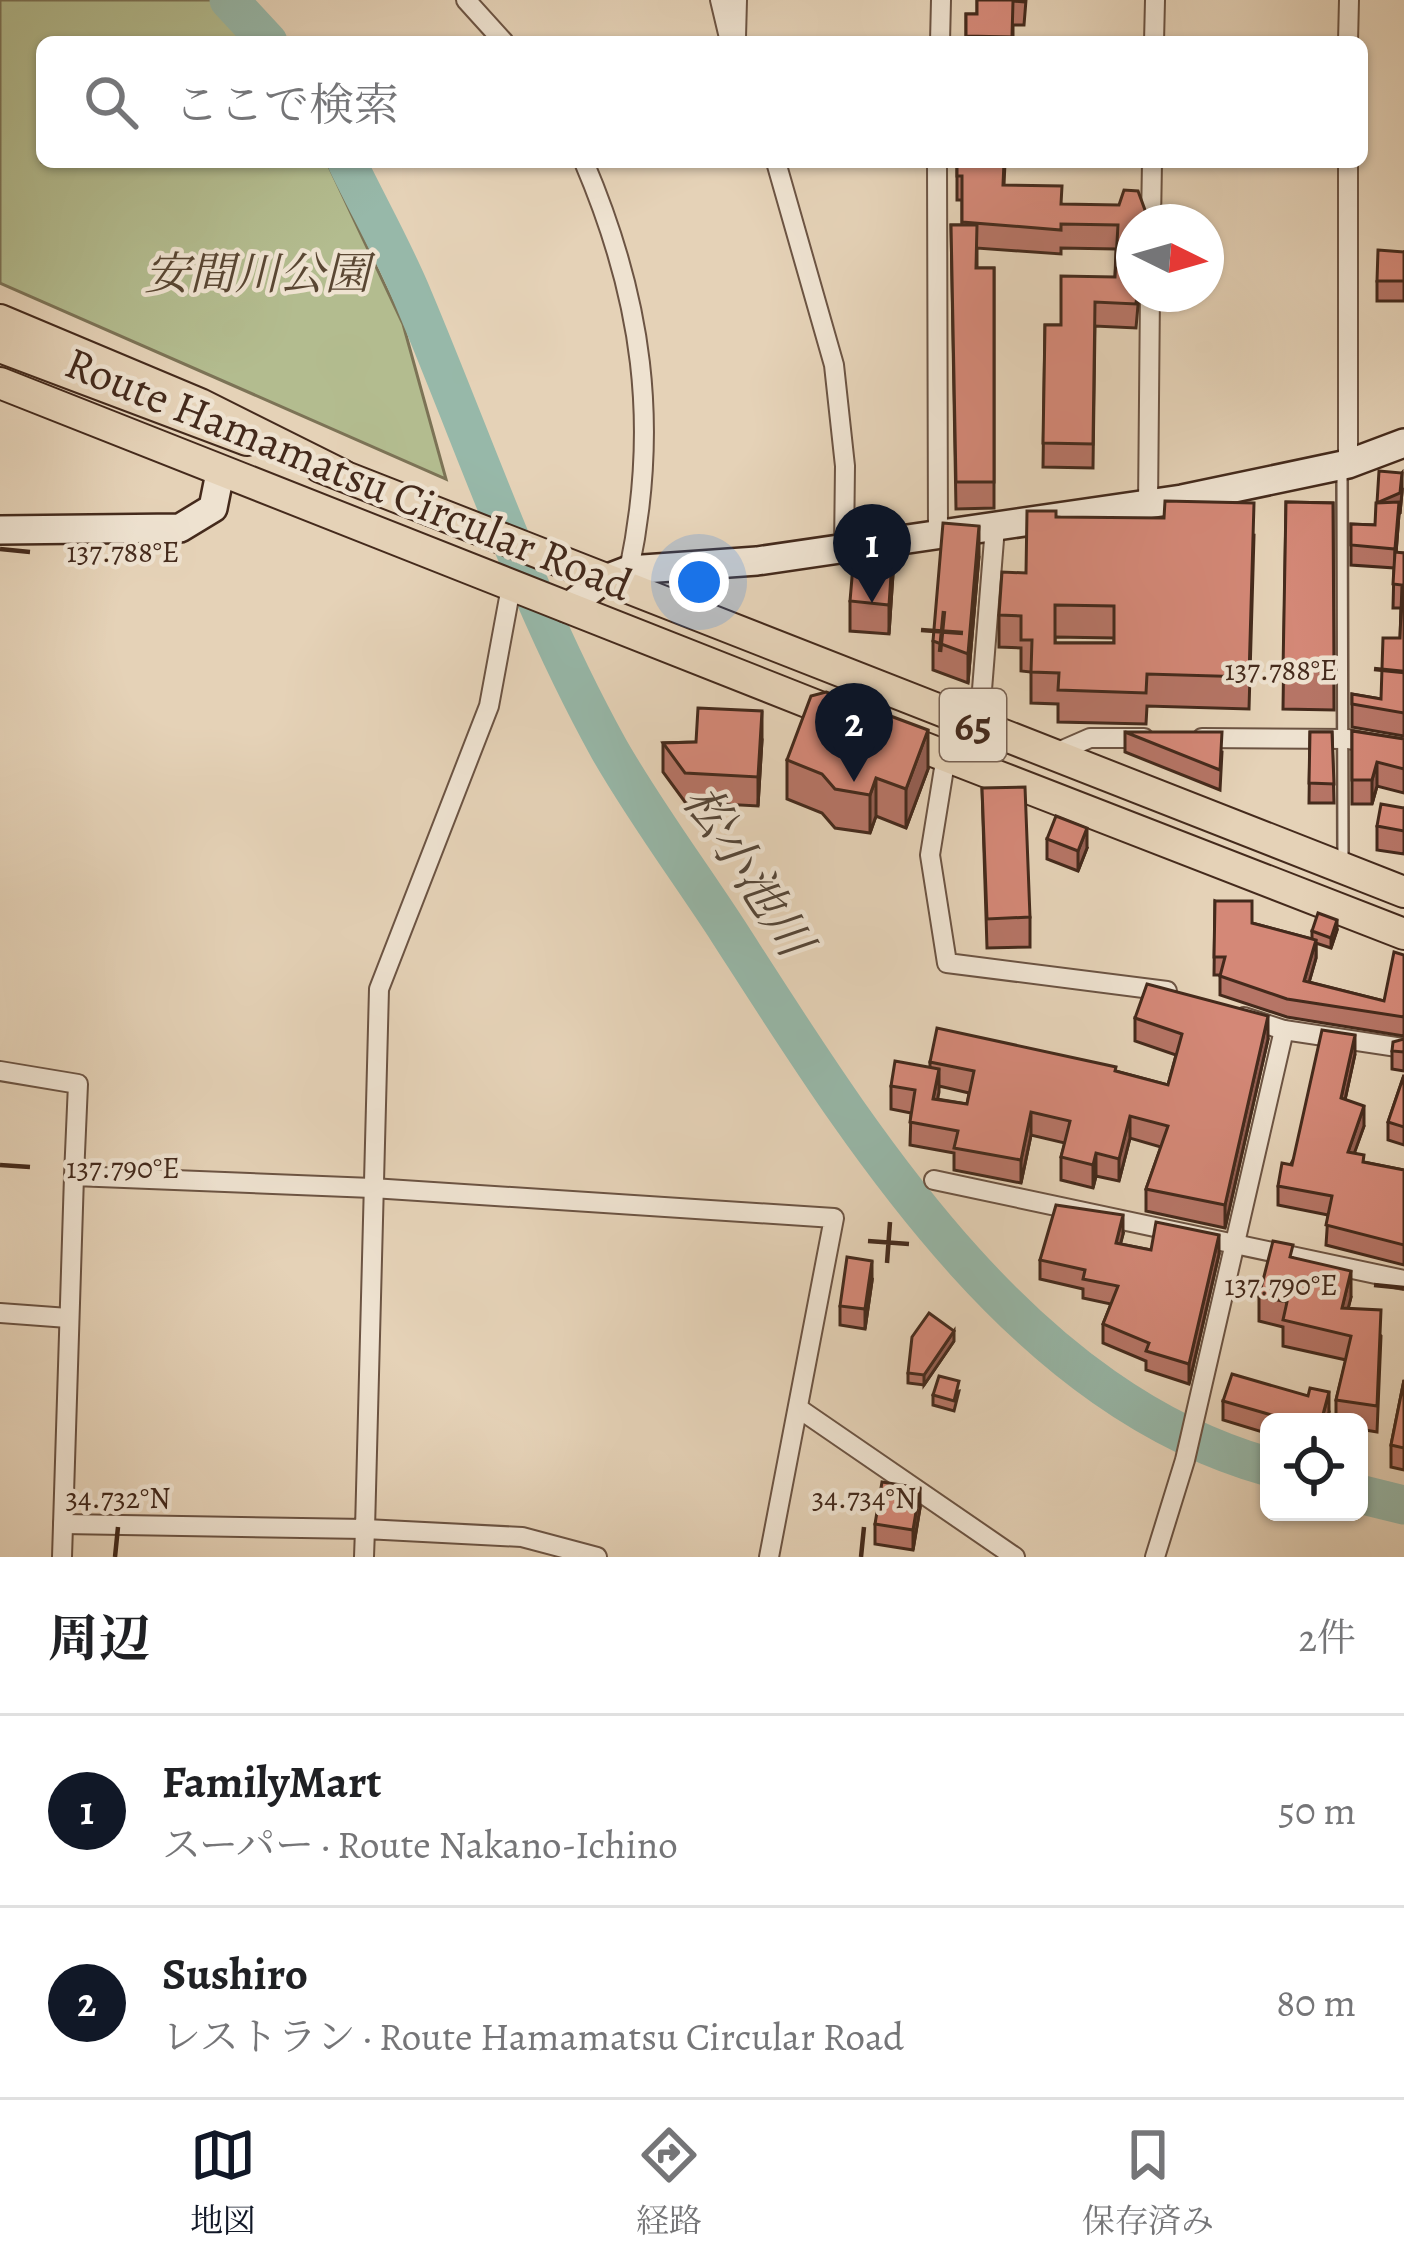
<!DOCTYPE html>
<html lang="ja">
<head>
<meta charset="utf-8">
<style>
	body { margin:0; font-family:Alegreya,"Noto Serif JP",serif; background:#f2f2f2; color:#202124 }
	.controls { position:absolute; right:36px; bottom:36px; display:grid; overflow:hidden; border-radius:18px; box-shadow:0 3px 9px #0004 }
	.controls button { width:108px; height:108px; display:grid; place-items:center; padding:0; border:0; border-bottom:3px solid #e0e0e0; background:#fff; color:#202124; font:60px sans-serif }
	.compass { position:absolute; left:1116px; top:204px; width:108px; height:108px; border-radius:50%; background:#fff; box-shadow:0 3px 9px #0004; rotate:95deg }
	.you { position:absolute; left:699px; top:582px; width:42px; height:42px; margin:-30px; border:9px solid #fff; border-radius:50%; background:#1a73e8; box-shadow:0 0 0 18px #1a73e833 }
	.badge { display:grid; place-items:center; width:78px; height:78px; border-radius:50%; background:#111827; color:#fff; font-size:39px; font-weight:700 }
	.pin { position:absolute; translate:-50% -99px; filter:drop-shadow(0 3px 6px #0008) }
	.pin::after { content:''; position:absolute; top:63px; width:42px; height:36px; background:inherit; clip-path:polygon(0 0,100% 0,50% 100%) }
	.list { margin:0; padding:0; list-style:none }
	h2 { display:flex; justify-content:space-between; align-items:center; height:156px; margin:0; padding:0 48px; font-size:51px }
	h2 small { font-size:39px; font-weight:400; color:#757577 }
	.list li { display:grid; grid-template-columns:78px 1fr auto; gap:36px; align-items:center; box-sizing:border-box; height:192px; padding:0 48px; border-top:3px solid #e0e0e0 }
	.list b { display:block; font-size:45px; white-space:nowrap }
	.list p { margin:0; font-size:39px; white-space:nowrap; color:#757577 }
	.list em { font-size:39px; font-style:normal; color:#757577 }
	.icon { flex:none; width:66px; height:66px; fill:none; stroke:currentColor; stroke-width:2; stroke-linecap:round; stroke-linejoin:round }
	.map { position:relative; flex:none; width:1404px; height:1557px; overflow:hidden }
	.search { position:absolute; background:#fff; box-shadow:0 3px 9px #0004; left:36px; right:36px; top:36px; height:132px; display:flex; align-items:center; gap:30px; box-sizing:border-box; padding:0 42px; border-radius:18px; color:#757577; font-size:45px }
	.sheet { height:540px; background:#fff }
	nav { display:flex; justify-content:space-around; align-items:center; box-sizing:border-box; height:168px; border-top:3px solid #e0e0e0; background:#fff; font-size:33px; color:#757577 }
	nav a { display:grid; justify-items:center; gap:6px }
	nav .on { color:#111827 }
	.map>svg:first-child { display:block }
	.green { fill:#b3bc8f; stroke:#7c7356; stroke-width:3 }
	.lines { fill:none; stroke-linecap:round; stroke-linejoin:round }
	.river { stroke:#97b8a9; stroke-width:39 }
	.service-casing { stroke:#6c5443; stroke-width:14 }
	.minor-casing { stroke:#6c5443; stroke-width:22 }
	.secondary-casing { stroke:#442a1c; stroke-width:32 }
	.primary-casing { stroke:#442a1c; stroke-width:34 }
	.trunk-casing { stroke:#442a1c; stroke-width:34 }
	.service { stroke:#eee2d0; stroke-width:9 }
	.minor { stroke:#eee2d0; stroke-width:18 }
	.secondary { stroke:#eee2d0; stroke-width:27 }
	.primary { stroke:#e5d2b7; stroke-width:30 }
	.trunk { stroke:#e5d2b7; stroke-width:30 }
	.wall { fill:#b67566; stroke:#442a1c; stroke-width:3; fill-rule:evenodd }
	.shaded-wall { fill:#945f53; stroke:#442a1c; stroke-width:3 }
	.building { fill:#d48877; stroke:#442a1c; stroke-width:3; fill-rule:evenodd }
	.ticks { fill:none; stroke:#442a1c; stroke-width:4.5 }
	.labels { text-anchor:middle; stroke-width:9; stroke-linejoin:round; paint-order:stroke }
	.shield { fill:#eee2d0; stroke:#776152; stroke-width:3 }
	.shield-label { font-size:42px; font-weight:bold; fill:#442a1c }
	.park-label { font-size:45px; font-style:italic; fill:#5a4733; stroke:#eee2d0 }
	.street-label { font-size:45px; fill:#442a1c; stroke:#eee2d0 }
	.water-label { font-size:48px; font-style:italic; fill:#554638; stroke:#eee2d0 }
	.ticks-label { font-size:30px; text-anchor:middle; fill:#442a1c; stroke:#eee2d0; stroke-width:9; stroke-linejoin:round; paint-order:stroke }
</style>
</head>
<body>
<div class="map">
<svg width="1404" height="1557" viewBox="0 0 1404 1557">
	<rect width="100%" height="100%" fill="#e5d2b7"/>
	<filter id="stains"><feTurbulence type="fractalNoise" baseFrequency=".00167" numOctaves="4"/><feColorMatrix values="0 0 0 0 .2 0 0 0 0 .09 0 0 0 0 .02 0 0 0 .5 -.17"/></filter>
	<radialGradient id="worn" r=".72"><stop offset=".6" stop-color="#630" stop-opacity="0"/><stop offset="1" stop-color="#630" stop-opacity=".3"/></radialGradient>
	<!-- green -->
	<path class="green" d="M0,0H214L251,42H42V162H327L403,324L446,479L0,283Z"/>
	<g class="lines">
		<!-- river -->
		<g class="river">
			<path d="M229,0L268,42"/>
			<path d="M347,162C369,208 395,253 414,300C477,450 530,607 609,749C645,812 689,871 728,931C860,1136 1019,1397 1269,1467"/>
			<path d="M1359,1494L1404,1505"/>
		</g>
		<defs>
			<path id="service" d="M1342,472L1343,863"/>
			<g id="minor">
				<path d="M466,0L504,42"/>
				<path d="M720,0L730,42"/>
				<path d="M736,37L737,0"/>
				<path d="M940,42L941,0"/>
				<path d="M1154,42L1155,0"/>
				<path d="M1348,42L1349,0"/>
				<path d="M584,162C642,298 660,424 629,570"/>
				<path d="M776,162L834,365L845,466L844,550"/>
				<path d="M937,162L938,535"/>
				<path d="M1348,162V464"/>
				<path d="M1151,222L1152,162"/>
				<path d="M1148,505L1150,294"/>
				<path d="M979,727L995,527"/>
				<path d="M1202,738L1348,739L1404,750"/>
				<path d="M1051,755L1090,738H1144"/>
				<path d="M946,756L930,855L947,963L1167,991"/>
				<path d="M1244,1017L1284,1030L1404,1048"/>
				<path d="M0,1071L78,1084L74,1176"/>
				<path d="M934,1180L1404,1280"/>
				<path d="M0,1313L68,1318"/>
				<path d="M798,1408L1015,1557"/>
				<path d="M63,1524L365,1529L379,989L489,706L511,587"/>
				<path d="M62,1557L74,1176L372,1188L834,1218L769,1557"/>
				<path d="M364,1557L365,1529L522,1537L597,1557"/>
				<path d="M1155,1557L1185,1460L1284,1030"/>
			</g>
			<g id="secondary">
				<path d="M0,530L180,528L213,508L220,473"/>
				<path d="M567,608L603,580L629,570L757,561L1182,499L1348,464L1404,443"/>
			</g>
			<g id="primary">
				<path d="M0,347L247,440"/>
				<path d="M0,383L845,717"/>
				<path d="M320,467L1404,892"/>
				<path d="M889,734L1404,934"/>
			</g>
			<path id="trunk" d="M0,320L200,404L342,475"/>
		</defs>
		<!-- service casing -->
		<use href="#service" class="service-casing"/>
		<!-- minor casing -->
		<use href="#minor" class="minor-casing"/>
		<!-- secondary casing -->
		<use href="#secondary" class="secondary-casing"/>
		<!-- primary casing -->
		<use href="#primary" class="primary-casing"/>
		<!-- trunk casing -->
		<use href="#trunk" class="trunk-casing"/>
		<!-- service -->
		<use href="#service" class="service"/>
		<!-- minor -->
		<use href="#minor" class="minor"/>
		<!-- secondary -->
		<use href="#secondary" class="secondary"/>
		<!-- primary -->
		<use href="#primary" class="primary"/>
		<!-- trunk -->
		<use href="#trunk" class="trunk"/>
	</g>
	<!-- wall -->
	<g class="wall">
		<path d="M977,0H1026L1024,25H1013V42H966V14H977Z"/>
		<path d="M957,162H1095V165L1005,163L1004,185L1061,204L1145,222L1134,294H1139L1136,328L1095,326L1093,468L1043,467L1045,325H1061L1115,277L1116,249L1061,248V254L977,248V268H994V508L956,509L951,225H962V200H957Z"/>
		<path d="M1404,252V301H1377V281Z"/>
		<path d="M1402,492L1400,513L1399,514L1396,553H1404V736L1352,727V694L1381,699L1400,638L1401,608H1393L1394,568L1351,565V524L1375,525Z"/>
		<path d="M1286,502L1333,503L1334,710L1283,709Z"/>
		<path d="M1056,517L1254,535L1249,709L1147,706L1146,724L1058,722V704L1031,703V672L1021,671V648L999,647V615L1026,573ZM1055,637L1114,638V643H1055Z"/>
		<path d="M979,556L968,683L933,670V641Z"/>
		<path d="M893,574L889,634L850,631V601Z"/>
		<path d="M1352,731L1404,739V793L1377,786L1372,804H1352Z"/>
		<path d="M1125,732L1222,752L1220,790L1125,752Z"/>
		<path d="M1310,732H1332L1334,803H1309Z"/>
		<path d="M762,740L758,806L685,802L663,772V743Z"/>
		<path d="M787,760L928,769L906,828L876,816L870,833L835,828L822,813L787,799Z"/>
		<path d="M982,788L1030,917V947L987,948Z"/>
		<path d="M1404,808V854L1377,850V826Z"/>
		<path d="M1047,839L1087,848L1078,871L1047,859Z"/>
		<path d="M1215,901L1252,923L1312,939V931L1337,930L1331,948L1316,943V958L1309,982L1384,1001L1404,955V1036L1287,1017L1220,995V975H1214Z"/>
		<path d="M1135,1018L1268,1039L1225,1228L1146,1211V1189L1161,1147L1130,1138L1119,1181L1096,1176L1093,1188L1061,1180V1157L1065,1143L1031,1135L1021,1183L954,1170V1153L910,1145L911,1113L891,1109V1086L930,1067V1062L1116,1071L1168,1085L1176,1055L1135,1041ZM939,1086L969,1093L967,1104L937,1099Z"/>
		<path d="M1404,1039V1071L1392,1069V1051Z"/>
		<path d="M1355,1054L1345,1100L1364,1126L1354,1153L1364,1162L1404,1170V1265L1326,1245L1328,1215L1278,1205V1186Z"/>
		<path d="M1404,1075V1145L1388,1140V1122Z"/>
		<path d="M1123,1234L1120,1244L1151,1250L1219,1254L1189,1384L1146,1370V1361L1103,1343V1324L1111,1304L1083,1298V1289L1040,1279V1260Z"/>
		<path d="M1293,1258L1351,1297L1348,1308L1381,1336L1377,1432L1359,1429V1422H1336V1400L1346,1360L1283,1346V1327L1259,1321V1296Z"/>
		<path d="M872,1281L865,1329L840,1325V1306Z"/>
		<path d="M954,1341L924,1385L908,1383V1373Z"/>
		<path d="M1404,1380V1470L1391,1467V1445Z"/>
		<path d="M959,1391L954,1411L933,1405V1395Z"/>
		<path d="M1223,1401L1329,1412L1326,1422H1269V1434L1223,1420Z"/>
		<path d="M920,1508L913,1550L875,1544V1524Z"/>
	</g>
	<!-- shaded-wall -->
	<g class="shaded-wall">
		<path d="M1402,473V492L1400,513L1399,514L1395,568V549L1377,503Z"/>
		<path d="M979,526V556L968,683V654Z"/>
		<path d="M893,545V574L889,634V605Z"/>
		<path d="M762,711V740L758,806V777Z"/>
		<path d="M928,730V769L906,828V789Z"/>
		<path d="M1377,762V786L1372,804V780Z"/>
		<path d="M876,778V816L870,833V795Z"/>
		<path d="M1087,828V848L1078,871V851Z"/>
		<path d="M1337,920V930L1331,948V938Z"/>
		<path d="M1316,940V958L1304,1000V981Z"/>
		<path d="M1268,1016V1039L1225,1228V1205Z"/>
		<path d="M1355,1035V1054L1341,1118V1098Z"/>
		<path d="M939,1069V1092L933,1122V1099Z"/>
		<path d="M1364,1106V1126L1348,1171V1152Z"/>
		<path d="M1031,1112V1135L1021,1183V1160Z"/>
		<path d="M1130,1116V1138L1119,1181V1159Z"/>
		<path d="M1096,1153V1176L1093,1188V1165Z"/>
		<path d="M1123,1215V1234L1116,1263V1243Z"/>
		<path d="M1219,1235V1254L1189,1384V1364Z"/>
		<path d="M872,1261V1281L865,1329V1309Z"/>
		<path d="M1351,1271V1297L1342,1333V1308Z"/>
		<path d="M954,1331V1341L924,1385V1375Z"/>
		<path d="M1329,1392V1412L1326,1422H1321Z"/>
		<path d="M920,1488V1508L913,1550V1530Z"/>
	</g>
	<!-- building -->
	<g class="building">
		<path d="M977,0H1025L1024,2L1013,1L1012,37L966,36V14H977Z"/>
		<path d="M957,162H1004L1003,185L1062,186L1061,204L1119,205L1124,190L1138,191L1145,210L1144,222H1134V294H1137L1136,304L1095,302L1093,444L1043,443L1045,325H1061V276L1115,277L1118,225L1061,224V230L962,222V176H957Z"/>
		<path d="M951,225H977L976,268H994V482H956Z"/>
		<path d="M1378,250L1404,252V281H1377Z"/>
		<path d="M1379,471L1402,473L1400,493L1377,503Z"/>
		<path d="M1165,501L1254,503L1249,677L1147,674L1146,693L1058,690L1059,673L1031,672L1032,640H1021V616L999,615L1002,572L1026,573L1027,511H1056V517L1164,518ZM1055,605L1114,606V643H1055Z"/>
		<path d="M1286,502L1333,503L1334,671L1283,670Z"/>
		<path d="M1399,502L1395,549L1351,545V524L1375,525L1376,503Z"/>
		<path d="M943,523L979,526L968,654L933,641Z"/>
		<path d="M855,542L893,545L889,605L850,601Z"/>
		<path d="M1395,552L1404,553V713L1352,704V694L1381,699L1383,638H1400L1402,585L1393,584Z"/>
		<path d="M826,692L928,730L906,789L876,778L870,795L835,789L822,774L787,760L811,696Z"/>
		<path d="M698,708L762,711L758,777L685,773L663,743L696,742Z"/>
		<path d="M1352,731L1404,739V769L1377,762L1372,780H1352Z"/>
		<path d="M1125,732H1222L1220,770Z"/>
		<path d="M1310,732H1332L1334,784L1309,783Z"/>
		<path d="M1025,787L1030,917L987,919L982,788Z"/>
		<path d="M1381,804L1404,808V831L1377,826Z"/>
		<path d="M1056,816L1087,828L1078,851L1047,839Z"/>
		<path d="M1215,901H1252V923L1316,940L1304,981L1384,1001L1394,952L1404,955V1017L1287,999L1220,976L1225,957H1214Z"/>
		<path d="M1318,913L1337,920L1331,938L1312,931Z"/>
		<path d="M1147,984L1268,1016L1225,1205L1146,1189L1168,1126L1130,1116L1119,1159L1096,1153L1093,1165L1061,1157L1070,1121L1031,1112L1021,1160L954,1148L958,1131L910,1122L915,1090L891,1086L895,1061L939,1069L933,1099L967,1104L974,1071L930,1062L937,1028L1116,1067L1115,1071L1168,1085L1182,1034L1135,1018Z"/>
		<path d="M1322,1030L1355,1035L1341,1098L1364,1106L1348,1152L1364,1155L1363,1162L1404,1170V1245L1326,1225L1332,1196L1278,1186L1282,1163L1292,1165Z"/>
		<path d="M1404,1039V1052L1392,1051L1393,1042Z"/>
		<path d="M1404,1075V1127L1388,1122Z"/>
		<path d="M1056,1205L1123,1215L1116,1243L1151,1250L1156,1222L1219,1235L1189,1364L1146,1351L1149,1343L1103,1324L1118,1286L1083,1279L1085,1270L1040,1260Z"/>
		<path d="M1273,1241L1293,1245L1290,1257L1351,1271L1342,1308L1381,1310L1377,1406L1336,1400L1351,1336L1283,1320L1287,1302L1259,1296Z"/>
		<path d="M847,1257L872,1261L865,1309L840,1306Z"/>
		<path d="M929,1313L954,1331L924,1375L908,1373L912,1337Z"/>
		<path d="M1232,1374L1308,1396L1310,1388L1329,1392L1321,1422H1296L1223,1401Z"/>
		<path d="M939,1376L959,1381L954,1401L933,1395Z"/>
		<path d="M1404,1380V1448L1391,1445Z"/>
		<path d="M882,1482L920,1488L913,1530L875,1524Z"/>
	</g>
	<!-- ticks -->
	<path class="ticks" d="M0,549L30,552M921,630L963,633M940,652L944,611M1374,669L1404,672M0,1165L30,1167M868,1241L909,1244M887,1263L890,1222M1374,1285L1404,1288M115,1557L118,1527M861,1557L864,1527"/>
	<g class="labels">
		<!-- shield labels -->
		<rect class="shield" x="940" y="689" width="66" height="72" rx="9"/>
		<g class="shield-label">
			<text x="973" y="740">65</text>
		</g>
		<!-- park labels -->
		<g class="park-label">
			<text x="257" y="289">安間川公園</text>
		</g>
		<!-- street labels -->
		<g class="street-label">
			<text transform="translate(349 473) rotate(22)" y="16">Route Hamamatsu Circular Road</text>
		</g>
		<!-- water labels -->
		<g class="water-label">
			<text transform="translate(748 870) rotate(57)" y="17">松小池川</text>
		</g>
	</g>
	<g class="ticks-label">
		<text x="123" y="562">137.788°E</text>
		<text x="1281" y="680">137.788°E</text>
		<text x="123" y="1178">137.790°E</text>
		<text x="1281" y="1295">137.790°E</text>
		<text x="118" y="1508">34.732°N</text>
		<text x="864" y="1508">34.734°N</text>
	</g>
	<rect width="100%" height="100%" filter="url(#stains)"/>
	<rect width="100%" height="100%" fill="url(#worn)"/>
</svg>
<div class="controls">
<button><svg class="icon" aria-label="locate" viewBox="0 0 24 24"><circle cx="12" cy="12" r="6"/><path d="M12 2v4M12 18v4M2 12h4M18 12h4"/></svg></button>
</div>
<svg class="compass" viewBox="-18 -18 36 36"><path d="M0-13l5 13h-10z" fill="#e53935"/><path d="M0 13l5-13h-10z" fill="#757577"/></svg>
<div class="you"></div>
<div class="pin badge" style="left:872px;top:603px">1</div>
<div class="pin badge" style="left:854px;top:782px">2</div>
<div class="search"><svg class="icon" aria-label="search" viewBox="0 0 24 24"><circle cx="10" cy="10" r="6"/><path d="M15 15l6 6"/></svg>ここで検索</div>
</div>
<section class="sheet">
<h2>周辺<small>2件</small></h2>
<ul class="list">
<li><span class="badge">1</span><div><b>FamilyMart</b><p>スーパー · Route Nakano-Ichino</p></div><em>50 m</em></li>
<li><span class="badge">2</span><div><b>Sushiro</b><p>レストラン · Route Hamamatsu Circular Road</p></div><em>80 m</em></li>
</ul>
</section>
<nav>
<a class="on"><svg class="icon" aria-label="map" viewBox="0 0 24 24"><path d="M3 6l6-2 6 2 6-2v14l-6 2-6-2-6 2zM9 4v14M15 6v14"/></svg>地図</a>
<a><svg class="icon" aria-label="directions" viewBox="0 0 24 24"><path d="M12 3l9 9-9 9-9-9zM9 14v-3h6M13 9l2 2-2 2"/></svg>経路</a>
<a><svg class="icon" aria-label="saved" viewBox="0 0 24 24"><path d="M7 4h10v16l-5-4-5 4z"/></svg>保存済み</a>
</nav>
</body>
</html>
